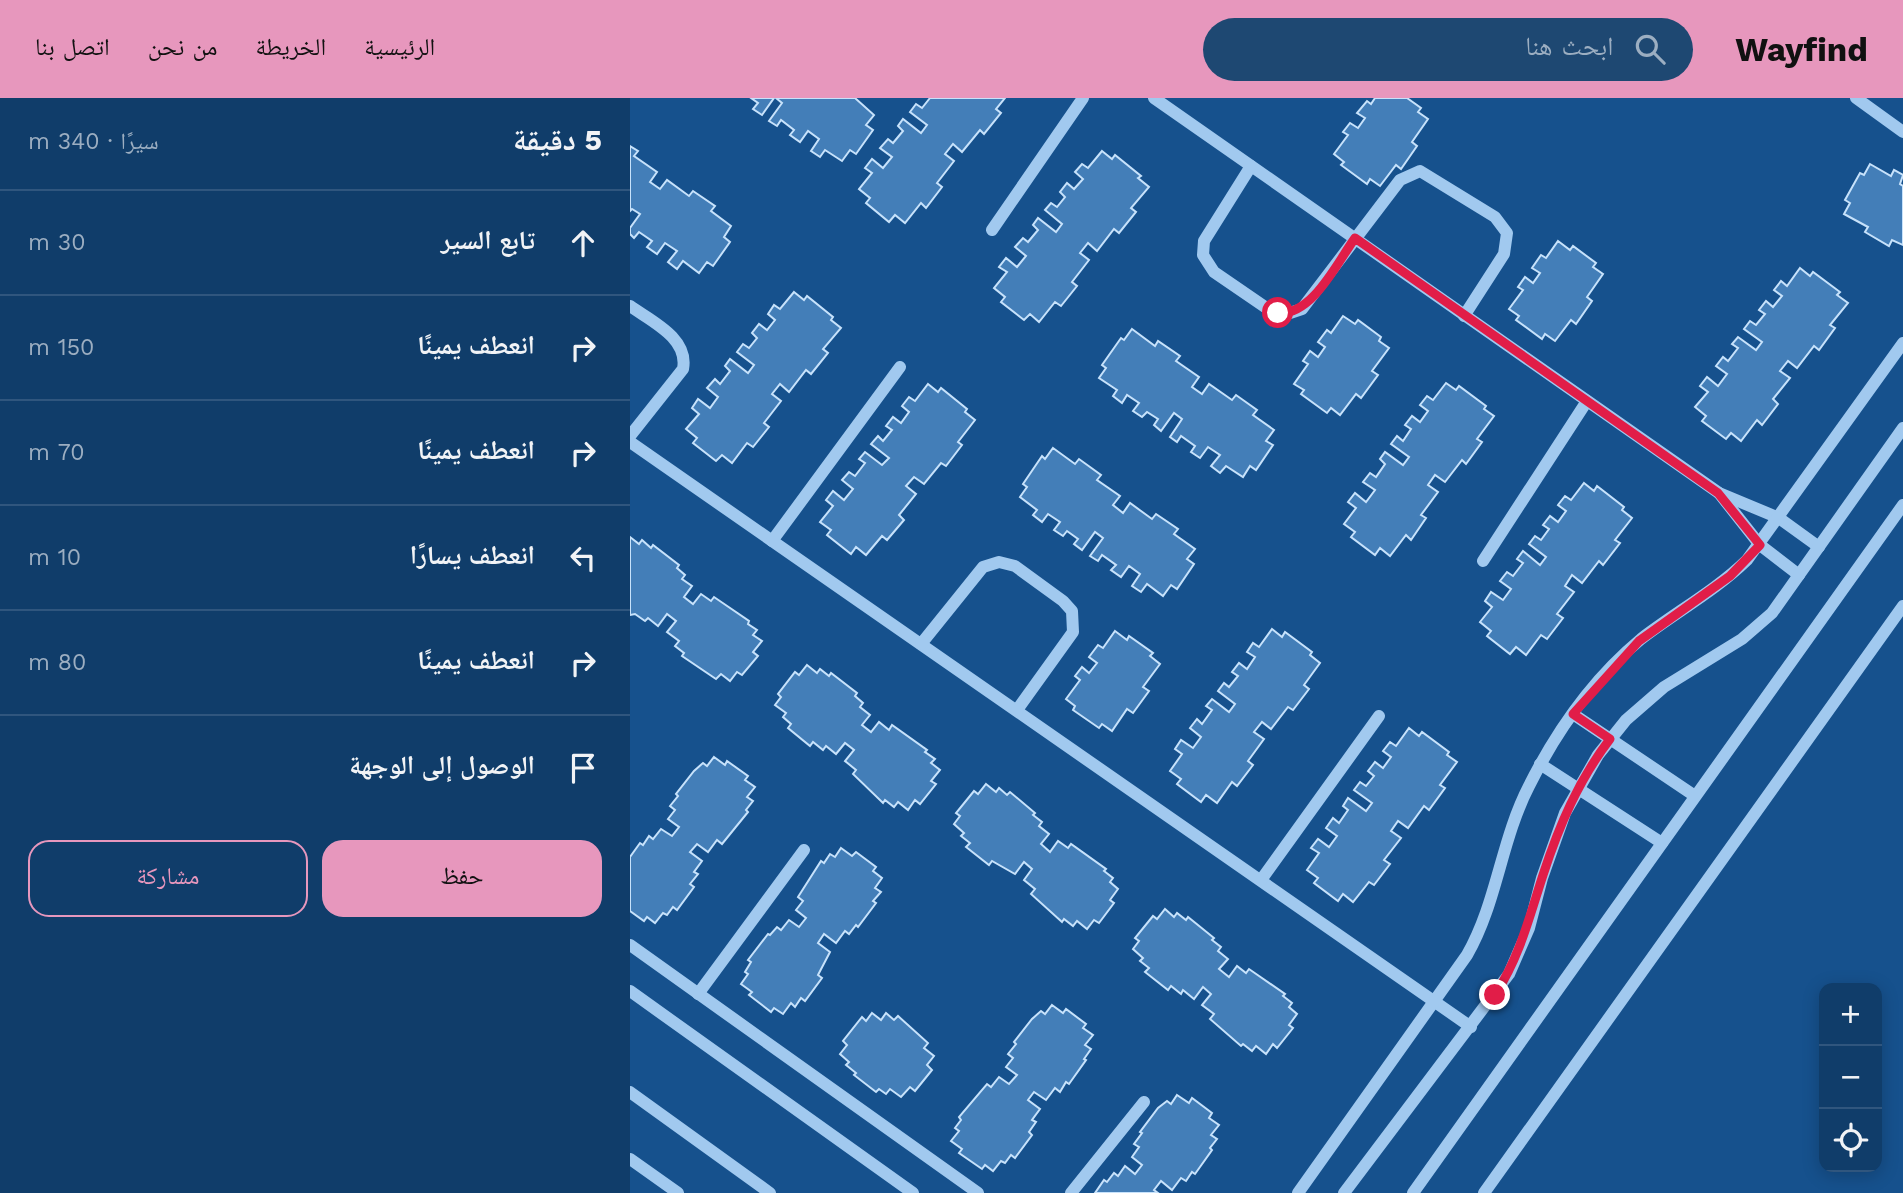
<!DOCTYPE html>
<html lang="ar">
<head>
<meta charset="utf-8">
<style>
	body { margin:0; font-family:"Work Sans","Noto Naskh Arabic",sans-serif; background:#1e4872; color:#f1f3f6; direction:rtl }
	.controls { position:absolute; right:21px; bottom:21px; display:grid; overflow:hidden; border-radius:14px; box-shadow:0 4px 18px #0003 }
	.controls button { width:63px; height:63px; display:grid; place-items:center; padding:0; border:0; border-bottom:2px solid #30567e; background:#103d6a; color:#f1f3f6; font:35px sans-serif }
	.stop { position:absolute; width:21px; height:21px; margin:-16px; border:5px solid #e11d48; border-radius:50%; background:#fff }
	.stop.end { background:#e11d48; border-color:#fff; box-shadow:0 2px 7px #0008 }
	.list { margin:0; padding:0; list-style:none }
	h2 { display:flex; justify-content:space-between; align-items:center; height:91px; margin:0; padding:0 28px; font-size:30px }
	h2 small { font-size:23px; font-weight:400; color:#9caec1 }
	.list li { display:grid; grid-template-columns:46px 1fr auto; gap:21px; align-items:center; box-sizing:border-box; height:105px; padding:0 28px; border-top:2px solid #30567e }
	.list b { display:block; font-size:26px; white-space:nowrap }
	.list em { font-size:23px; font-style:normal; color:#9caec1 }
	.actions { display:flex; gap:14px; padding:21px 28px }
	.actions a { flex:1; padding:16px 0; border:2px solid #e797bd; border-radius:21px; text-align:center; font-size:24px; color:#e797bd }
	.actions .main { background:#e797bd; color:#111 }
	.icon { flex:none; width:38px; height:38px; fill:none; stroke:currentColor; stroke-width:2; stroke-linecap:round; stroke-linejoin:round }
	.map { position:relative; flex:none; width:1273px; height:1095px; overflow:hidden; direction:ltr }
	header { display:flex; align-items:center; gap:42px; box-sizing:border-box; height:98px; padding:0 35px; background:#e797bd; color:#111 }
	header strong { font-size:33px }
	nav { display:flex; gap:38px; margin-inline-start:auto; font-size:24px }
	.search { width:490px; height:63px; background:#1e4872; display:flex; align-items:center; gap:18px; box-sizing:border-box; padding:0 24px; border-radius:38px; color:#9caec1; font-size:26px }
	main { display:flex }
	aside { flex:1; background:#103d6a }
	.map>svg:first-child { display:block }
	.building { fill:#437eb8; stroke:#c7e2fb; stroke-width:2 }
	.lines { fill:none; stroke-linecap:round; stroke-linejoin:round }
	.minor { stroke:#a1c9ef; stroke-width:12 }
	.route { stroke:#e11d48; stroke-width:9 }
</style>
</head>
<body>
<header>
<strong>Wayfind</strong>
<div class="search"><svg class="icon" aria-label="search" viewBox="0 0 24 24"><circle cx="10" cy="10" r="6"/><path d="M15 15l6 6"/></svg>ابحث هنا</div>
<nav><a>الرئيسية</a><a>الخريطة</a><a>من نحن</a><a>اتصل بنا</a></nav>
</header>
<main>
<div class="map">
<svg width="1273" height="1095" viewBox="0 0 1273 1095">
	<rect width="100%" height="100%" fill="#16518d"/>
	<!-- building -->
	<g class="building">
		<path d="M121,0H144L132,17L123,11L128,5Z"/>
		<path d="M146,0H225L244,17L236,27L243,32L226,56L220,52L212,63L195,52L190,59L181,53L189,41L178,33L170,44L160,37L164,32L151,22L147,28L139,23L152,5Z"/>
		<path d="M300,0H375L366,11L371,15L354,36L350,32L332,54L323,46L315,56L324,63L307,85L312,89L296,110L291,105L275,125L265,117L259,124L236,105L240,100L229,91L242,75L235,70L242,61L253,70L262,59L250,50L258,41L263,45L273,33L268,28L273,21L291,35L297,27L280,14L286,6L292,10Z"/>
		<path d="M745,0H777L791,10L788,14L798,21L782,44L787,48L771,71L766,67L750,88L740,81L737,86L711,67L714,64L704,56L718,37L713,34L720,25L728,30L735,20L727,15L737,3L741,6Z"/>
		<path d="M0,48L8,53L4,58L27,74L20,84L30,91L37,82L59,98L63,93L85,108L81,113L101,128L94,139L100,144L83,168L77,164L69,175L53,163L47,171L38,164L47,153L35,145L27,156L17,149L22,143L9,134L4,140L0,136V130L10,116L2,111L0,113Z"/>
		<path d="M472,53L482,61L485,57L511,78L508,80L519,89L501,110L506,114L489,135L484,131L467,153L458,145L450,155L459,162L442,184L447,188L431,208L425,204L409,224L400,216L394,222L371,204L375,199L364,190L377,174L369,169L376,160L387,169L396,158L385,149L393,140L398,144L408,132L403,127L408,120L426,134L432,126L415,112L421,105L427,109L435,99L430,94L437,85L444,91L453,81L445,74L452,66L458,70Z"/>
		<path d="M1240,66L1261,78L1264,72L1273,77L1270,86L1273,88V147L1262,142L1259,148L1235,134L1238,129L1214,116L1220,105L1215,102L1230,75L1234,77Z"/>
		<path d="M928,143L940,152L943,148L966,165L963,169L973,176L957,199L962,203L946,226L941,222L925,243L915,236L912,241L886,222L889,218L879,211L893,192L888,189L895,179L903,185L910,175L902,170L911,157L916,160Z"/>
		<path d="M1170,170L1180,178L1183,174L1210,194L1207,197L1218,205L1200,227L1205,230L1189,252L1184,248L1167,270L1158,263L1150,273L1160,280L1143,301L1148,306L1132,327L1127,322L1111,343L1101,335L1096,341L1072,323L1076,318L1065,309L1078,294L1070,288L1077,279L1088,288L1097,276L1086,268L1093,259L1098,263L1108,250L1102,246L1108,239L1126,252L1132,244L1114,231L1120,223L1126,227L1135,216L1129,212L1136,203L1143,209L1152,198L1144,192L1151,183L1157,188Z"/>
		<path d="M164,194L174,202L177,198L203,219L201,222L211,230L193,251L198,255L181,276L176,272L159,294L150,286L142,296L151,303L134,325L139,329L123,349L117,345L102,365L92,357L86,363L63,345L67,340L56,331L69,316L62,310L68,301L80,310L88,299L77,290L85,281L90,286L100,273L95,268L100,261L118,275L124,267L107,254L113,246L119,250L127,240L122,235L129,226L137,232L145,222L138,216L144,207L150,211Z"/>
		<path d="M713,218L725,226L728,222L751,239L749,243L759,250L742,273L748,277L731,300L726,296L710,317L701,310L697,315L671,296L674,292L664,286L678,266L673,263L680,253L688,259L695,249L688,244L697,232L701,235Z"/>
		<path d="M502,231L525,248L528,243L550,258L546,263L569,279L562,289L572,296L579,286L602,302L606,297L627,312L623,317L644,332L636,343L643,347L626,372L620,368L613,379L596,368L590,375L581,368L590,357L578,349L570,360L561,354L565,348L551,338L547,344L540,339L552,321L544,315L531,333L524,327L528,321L517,314L512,319L503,313L509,305L497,297L492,305L483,298L487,292L469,280L476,270L472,267L491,240L494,242Z"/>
		<path d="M816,285L826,292L829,288L856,308L854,311L864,318L847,341L852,344L836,366L832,362L815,384L805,377L798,387L808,394L791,417L796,420L781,442L776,437L760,458L750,450L745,457L721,439L725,434L714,426L726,410L718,404L725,395L736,404L745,392L733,384L740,375L746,379L755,366L750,361L755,354L773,367L779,359L761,346L767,338L773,343L781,331L775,327L782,318L790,324L798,313L790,307L797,298L803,302Z"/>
		<path d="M298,286L308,294L311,290L337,311L335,314L345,322L328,344L332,347L316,368L311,365L294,386L284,379L276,388L286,396L269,417L274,422L257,442L252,438L236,457L226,449L221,456L197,437L201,432L190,424L203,408L196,402L203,393L214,402L223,391L212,382L219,374L225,378L235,365L229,361L235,354L252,367L259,360L241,346L248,338L253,343L262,332L256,328L263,319L271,325L279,314L272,308L279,299L285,303Z"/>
		<path d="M423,350L445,366L449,361L471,377L467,382L490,398L483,407L493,415L500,405L522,421L526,416L548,431L544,436L565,451L557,461L564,466L547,491L541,487L533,498L517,486L511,494L502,488L510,476L499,468L491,479L481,472L486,467L472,457L468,463L460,458L473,440L465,434L452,452L444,446L448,441L437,433L433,438L424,432L430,424L418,416L412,424L403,417L407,412L390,399L397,389L393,386L412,358L415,361Z"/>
		<path d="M954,385L964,393L967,388L994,409L992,412L1002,420L985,442L990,445L973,467L969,463L952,485L942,477L935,488L944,494L927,516L933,520L917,541L911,537L896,557L886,549L880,556L857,538L861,533L850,524L862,509L855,503L861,494L873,502L881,491L870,483L877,474L883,478L893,465L887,461L893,453L910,467L916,459L899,446L905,438L911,442L919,431L913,427L920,418L928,424L936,413L928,407L935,398L941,402Z"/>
		<path d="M0,439L9,446L12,442L21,450L23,447L49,467L47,470L55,477L52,481L62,488L54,499L63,506L71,496L81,503L84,499L119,523L118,526L127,532L123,537L132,543L123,554L128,558L112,577L107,574L100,583L91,576L86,581L52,558L54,555L45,548L49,543L37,534L46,523L37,516L28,528L18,520L15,523L5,516L0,517Z"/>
		<path d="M642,531L652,539L655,534L682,554L680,557L690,565L674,587L679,591L663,612L658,609L641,631L632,624L624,634L634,641L618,663L623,667L607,688L602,684L587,705L576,697L571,704L547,686L551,681L540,673L552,656L545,651L551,642L563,650L571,639L560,630L567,621L572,626L582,612L576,608L582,601L599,614L605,606L588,593L594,585L599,589L608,578L602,574L609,565L617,571L625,559L617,554L623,545L629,549Z"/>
		<path d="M485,533L497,542L499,538L523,555L520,558L530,566L513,589L519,593L503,615L497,611L482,633L472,626L469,630L443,612L445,608L436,601L450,582L445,578L452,569L459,575L467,565L459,559L468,547L473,550Z"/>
		<path d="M177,567L187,575L190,571L199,578L201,575L227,595L225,598L233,605L230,609L240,617L232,627L241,634L249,624L259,632L262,627L297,652L295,654L305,661L301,665L310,672L301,683L306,686L290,706L285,702L278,712L268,704L264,709L255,702L253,705L223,676L226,672L215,663L224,652L215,645L206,656L196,648L193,652L183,644L180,648L158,630L161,626L153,619L156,615L145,607L151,599L148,596L165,574L169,577Z"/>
		<path d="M779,630L789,638L792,634L819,654L817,657L827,664L810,687L815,690L799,712L794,708L778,730L768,723L761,733L771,740L754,762L760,766L744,787L739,784L723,804L713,796L708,803L684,785L688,780L677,772L689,755L681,750L688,741L699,749L707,738L696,730L703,720L709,725L718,712L713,708L718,700L736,713L742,705L724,692L730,684L736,688L744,678L738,673L745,664L753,670L761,659L753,653L760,644L766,648Z"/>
		<path d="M84,659L95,667L97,663L118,678L115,682L125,689L117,699L123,703L116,712L118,714L92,746L87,742L78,754L67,746L60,754L72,763L64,774L68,776L60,786L64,789L47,812L43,809L37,817L33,815L25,825L17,819L14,823L0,813V759L10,745L13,747L19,738L23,741L31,731L42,738L49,729L38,721L45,712L40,708L48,698L46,696L64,673L73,665L77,668Z"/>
		<path d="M356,686L366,694L369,690L377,697L380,694L405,715L403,717L412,724L409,728L419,736L411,746L420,754L428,743L438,750L441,746L476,771L474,773L483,780L480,784L488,791L480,802L484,805L469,825L464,822L457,831L447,823L443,828L434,821L432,824L401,796L405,791L394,782L402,771L394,764L385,776L362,763L359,767L336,749L340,745L331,738L334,735L324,726L330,718L326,715L344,693L348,696Z"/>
		<path d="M211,750L222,758L226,754L246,769L243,773L252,780L245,790L251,794L243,803L246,805L228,829L226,827L219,836L215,833L206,845L194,836L188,845L200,854L188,877L192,880L175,903L171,900L165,909L161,905L153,916L144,910L141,914L119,897L122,894L111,886L118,876L115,874L121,864L118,862L138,836L140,837L147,829L151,832L159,822L169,829L176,820L166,812L173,803L168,799L191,763L194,765L200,756L205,759Z"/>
		<path d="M535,811L544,819L547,815L556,822L558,819L584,840L582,842L591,849L588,853L598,861L589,871L599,879L607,868L616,875L619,871L655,896L653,898L662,905L659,909L667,916L659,927L663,930L647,950L643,946L636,956L626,948L622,953L613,946L611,948L580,921L584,916L572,907L581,896L573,889L564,901L553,892L551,896L541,888L538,892L515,874L519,870L510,863L513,860L503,851L509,843L505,840L523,818L527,821Z"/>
		<path d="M422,907L433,915L436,911L456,926L453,930L463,937L455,947L461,951L454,961L456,962L439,986L436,984L430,994L425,990L416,1002L404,994L398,1002L410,1011L402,1022L406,1024L399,1034L402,1037L385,1060L381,1057L375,1065L371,1063L363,1073L355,1067L352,1071L329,1055L332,1051L321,1043L329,1033L325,1030L331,1022L329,1019L357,986L361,989L369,979L379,986L387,977L376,969L383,960L378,956L386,946L384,944L402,921L411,913L415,916Z"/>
		<path d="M242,915L251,922L256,915L264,922L268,918L298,945L294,950L304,958L297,967L302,972L285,993L280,989L271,999L260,991L256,996L249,991L246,994L224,977L226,975L216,967L219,964L210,956L217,947L213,943L232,919L236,923Z"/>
		<path d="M547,997L559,1005L562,1000L582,1015L579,1020L589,1027L581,1037L587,1041L580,1050L582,1052L565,1076L562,1074L556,1083L551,1080L542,1092L531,1083L524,1092L528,1095H465L474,1082L477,1084L484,1075L488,1078L495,1068L505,1076L512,1067L502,1059L509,1049L504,1046L512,1035L510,1034L528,1010L537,1003L541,1006Z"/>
	</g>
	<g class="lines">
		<!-- minor -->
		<g class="minor">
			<path d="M524,0L1089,395L1149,420L1189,449"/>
			<path d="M1226,0L1273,34"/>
			<path d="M621,68L574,143L573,157L584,174L641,213L657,216L672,211L770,82L790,73L865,119L877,135L874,156L834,218"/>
			<path d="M362,132L453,0"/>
			<path d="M0,208C21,223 59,240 53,271L0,338"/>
			<path d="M0,344L841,929"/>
			<path d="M1089,395L1130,447L1169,477"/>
			<path d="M142,443L270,269"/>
			<path d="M853,463L957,303"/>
			<path d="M291,546L353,469L369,464L385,468L433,503L442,513L443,534L387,612"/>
			<path d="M943,616L1065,698"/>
			<path d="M910,666L1032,745"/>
			<path d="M631,782L749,618"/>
			<path d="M0,847L348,1095"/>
			<path d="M0,893L283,1095"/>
			<path d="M68,896L174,752"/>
			<path d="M0,994L140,1095"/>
			<path d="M0,1061L48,1095"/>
			<path d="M441,1095L514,1004"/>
			<path d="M668,1095L837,857C867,805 871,742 899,688C926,634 964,580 1011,541C1046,514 1085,493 1117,462L1273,245"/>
			<path d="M714,1095L879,876L899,830L912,780L935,715L968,657L996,622L1034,589L1112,541L1142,515L1273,330"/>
			<path d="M783,1095L1273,407"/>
			<path d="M854,1095L1273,508"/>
		</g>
	</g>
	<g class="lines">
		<!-- route -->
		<path class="route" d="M648,215C682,218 707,165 725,140L1088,395L1130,447L1100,478L1009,543L943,616L980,641C948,683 929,728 913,777C899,820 890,858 865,897"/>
	</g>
</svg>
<div class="controls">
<button>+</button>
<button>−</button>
<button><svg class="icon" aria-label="locate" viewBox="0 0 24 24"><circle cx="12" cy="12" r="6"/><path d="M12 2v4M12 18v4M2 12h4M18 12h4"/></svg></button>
</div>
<div class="stop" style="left:648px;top:215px"></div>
<div class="stop end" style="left:865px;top:897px"></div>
</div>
<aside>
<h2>5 دقيقة<small>سيرًا · 340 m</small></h2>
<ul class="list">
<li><svg class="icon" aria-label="ahead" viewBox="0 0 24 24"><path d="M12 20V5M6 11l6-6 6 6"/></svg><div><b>تابع السير</b></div><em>30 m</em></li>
<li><svg class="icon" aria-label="right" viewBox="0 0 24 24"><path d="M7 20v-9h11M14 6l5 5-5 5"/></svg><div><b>انعطف يمينًا</b></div><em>150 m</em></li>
<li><svg class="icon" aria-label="right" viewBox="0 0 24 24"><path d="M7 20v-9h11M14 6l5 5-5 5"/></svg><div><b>انعطف يمينًا</b></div><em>70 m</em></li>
<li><svg class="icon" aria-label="left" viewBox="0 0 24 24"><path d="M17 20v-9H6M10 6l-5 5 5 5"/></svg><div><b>انعطف يسارًا</b></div><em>10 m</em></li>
<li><svg class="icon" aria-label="right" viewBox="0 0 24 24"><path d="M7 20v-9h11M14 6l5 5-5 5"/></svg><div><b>انعطف يمينًا</b></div><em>80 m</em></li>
<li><svg class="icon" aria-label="arrive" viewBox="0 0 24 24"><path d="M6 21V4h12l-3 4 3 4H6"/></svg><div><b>الوصول إلى الوجهة</b></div></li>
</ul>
<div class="actions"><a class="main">حفظ</a><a>مشاركة</a></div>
</aside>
</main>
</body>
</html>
